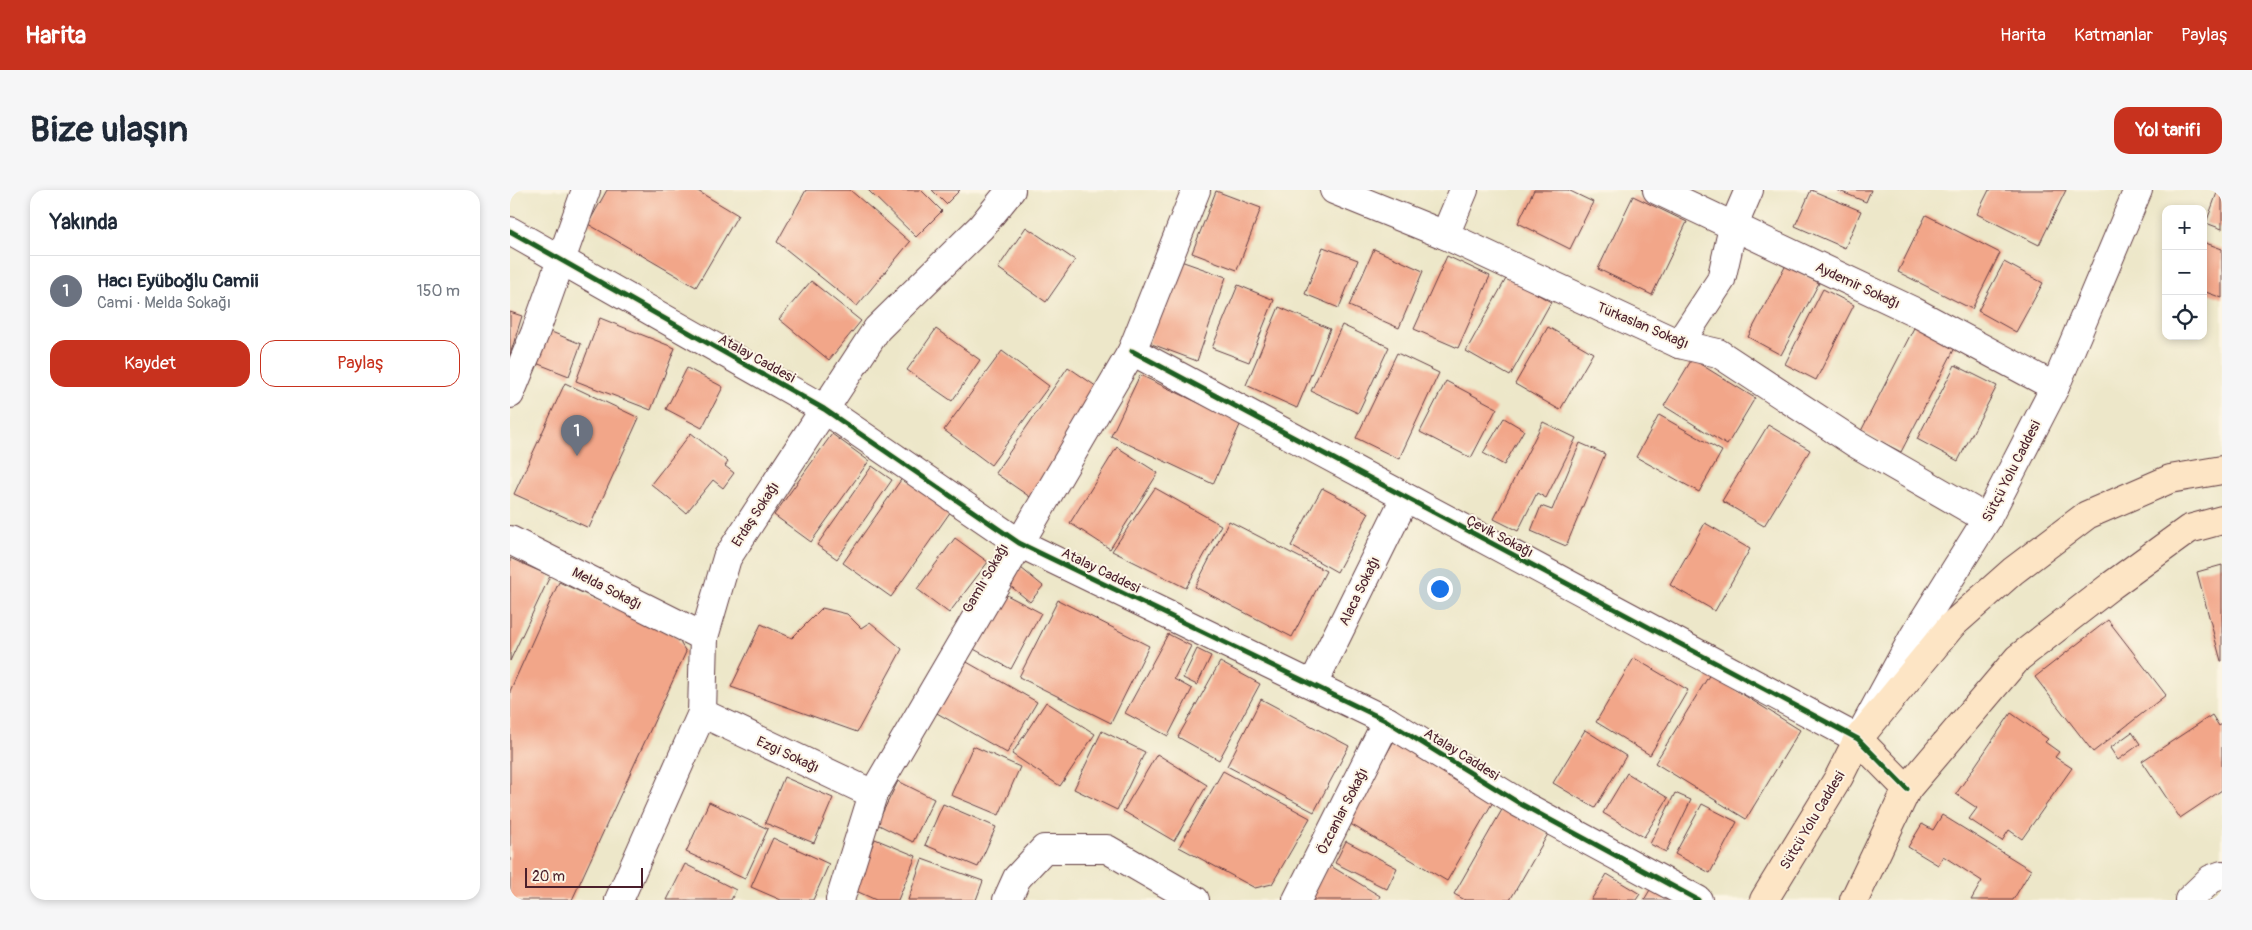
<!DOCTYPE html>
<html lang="tr">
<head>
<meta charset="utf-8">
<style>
	body { margin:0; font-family:Pangolin,sans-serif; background:#f6f6f7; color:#1f2937 }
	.controls { position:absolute; right:15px; top:15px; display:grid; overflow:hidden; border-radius:10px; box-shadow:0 2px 8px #0003 }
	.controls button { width:45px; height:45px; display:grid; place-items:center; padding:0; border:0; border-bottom:1px solid #e0e1e3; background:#fff; color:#1f2937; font:25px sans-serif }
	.scale { position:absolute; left:15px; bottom:12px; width:118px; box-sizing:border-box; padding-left:5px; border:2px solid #4a1f2b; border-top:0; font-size:14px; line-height:18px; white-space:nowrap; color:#4a1f2b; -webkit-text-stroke:4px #fcf5e5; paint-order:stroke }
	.you { position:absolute; left:929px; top:398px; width:18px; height:18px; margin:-12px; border:4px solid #fff; border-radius:50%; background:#1a73e8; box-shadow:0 0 0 8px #1a73e833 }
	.badge { display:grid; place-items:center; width:32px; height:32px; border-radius:50%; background:#c8321e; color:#fff; font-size:16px; font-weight:700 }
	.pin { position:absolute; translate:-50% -41px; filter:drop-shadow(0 1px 2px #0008) }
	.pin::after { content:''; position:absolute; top:26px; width:18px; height:15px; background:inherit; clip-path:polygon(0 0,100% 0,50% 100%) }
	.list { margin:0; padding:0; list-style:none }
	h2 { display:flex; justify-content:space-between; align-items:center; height:65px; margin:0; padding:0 20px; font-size:21px }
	h2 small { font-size:16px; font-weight:400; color:#747a83 }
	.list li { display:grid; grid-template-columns:32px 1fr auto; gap:15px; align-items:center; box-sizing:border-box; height:70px; padding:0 20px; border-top:1px solid #e0e1e3 }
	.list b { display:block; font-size:19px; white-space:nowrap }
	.list p { margin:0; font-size:16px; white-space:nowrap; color:#747a83 }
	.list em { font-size:16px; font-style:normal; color:#747a83 }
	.actions { display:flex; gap:10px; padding:15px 20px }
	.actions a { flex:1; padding:11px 0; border:1px solid #c8321e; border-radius:15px; text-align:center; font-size:18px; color:#c8321e }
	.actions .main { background:#c8321e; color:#fff }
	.icon { flex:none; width:28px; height:28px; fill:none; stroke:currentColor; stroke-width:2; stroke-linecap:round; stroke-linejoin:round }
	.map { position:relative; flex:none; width:1712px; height:710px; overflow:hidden; border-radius:15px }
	header { display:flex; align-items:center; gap:30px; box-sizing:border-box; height:70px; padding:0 25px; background:#c8321e; color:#fff }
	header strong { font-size:24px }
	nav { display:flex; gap:28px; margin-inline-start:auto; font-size:18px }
	.intro { display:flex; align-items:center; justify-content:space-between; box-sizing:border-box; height:120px; padding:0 30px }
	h1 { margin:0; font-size:35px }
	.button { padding:12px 22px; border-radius:15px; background:#c8321e; color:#fff; font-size:18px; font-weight:700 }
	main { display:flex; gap:30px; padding:0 30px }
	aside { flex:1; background:#fff; border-radius:15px; box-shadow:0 2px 8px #0003 }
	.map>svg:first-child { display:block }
	.building { fill:#f2a689 }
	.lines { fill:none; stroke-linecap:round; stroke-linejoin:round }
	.street-casing { stroke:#623d43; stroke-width:30 }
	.secondary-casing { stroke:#623d43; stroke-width:30 }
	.street { stroke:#fff; stroke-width:28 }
	.secondary { stroke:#fde5c5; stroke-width:28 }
	.cycleway-casing { stroke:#fcf5e5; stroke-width:8 }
	.cycleway { stroke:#1b5e20; stroke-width:5 }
	.labels { text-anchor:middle; stroke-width:4; stroke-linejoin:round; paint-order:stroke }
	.street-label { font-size:14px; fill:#4a1f2b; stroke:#fcf5e5 }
</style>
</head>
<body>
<header>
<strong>Harita</strong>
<nav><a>Harita</a><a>Katmanlar</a><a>Paylaş</a></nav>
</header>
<div class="intro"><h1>Bize ulaşın</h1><a class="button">Yol tarifi</a></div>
<main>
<aside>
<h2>Yakında<small></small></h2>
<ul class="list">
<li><span class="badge" style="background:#6b7280">1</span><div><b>Hacı Eyüboğlu Camii</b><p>Cami · Melda Sokağı</p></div><em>150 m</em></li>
</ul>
<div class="actions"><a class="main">Kaydet</a><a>Paylaş</a></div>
</aside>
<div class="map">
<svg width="1712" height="710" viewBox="0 0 1712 710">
	<rect width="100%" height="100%" fill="#fcf5e5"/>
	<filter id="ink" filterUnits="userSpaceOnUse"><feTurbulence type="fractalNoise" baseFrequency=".02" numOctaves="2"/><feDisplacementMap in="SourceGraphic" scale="10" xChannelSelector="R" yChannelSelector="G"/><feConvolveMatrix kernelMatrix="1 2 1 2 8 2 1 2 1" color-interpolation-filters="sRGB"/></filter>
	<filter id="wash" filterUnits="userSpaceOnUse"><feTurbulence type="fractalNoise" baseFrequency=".0096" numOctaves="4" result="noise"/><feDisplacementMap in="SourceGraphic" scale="20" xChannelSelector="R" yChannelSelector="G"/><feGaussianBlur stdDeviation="1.12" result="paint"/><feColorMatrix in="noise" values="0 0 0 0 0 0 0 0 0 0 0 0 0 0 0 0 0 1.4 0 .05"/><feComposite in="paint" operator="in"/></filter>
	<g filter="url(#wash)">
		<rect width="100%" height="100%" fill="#ede7c9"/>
		<g id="blocks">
			<!-- building -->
			<g class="building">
				<path d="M97,0H186L228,25L186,97L78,34Z"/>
				<path d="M296,0H340L400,52L347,116L267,52Z"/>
				<path d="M358,0H411L432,21L406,47Z"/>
				<path d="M422,0H450L436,14Z"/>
				<path d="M1024,0H1058L1083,12L1060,59L1008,33Z"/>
				<path d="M1301,0L1351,21L1335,58L1285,36Z"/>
				<path d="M1327,0H1361L1356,12Z"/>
				<path d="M1479,0H1556L1529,55L1467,24Z"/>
				<path d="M1708,0H1712V39L1696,33Z"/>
				<path d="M706,1L751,18L727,80L682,63Z"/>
				<path d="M1123,6L1177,32L1142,105L1088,79Z"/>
				<path d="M1416,25L1490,63L1462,119L1388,82Z"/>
				<path d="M516,37L565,70L536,112L488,78Z"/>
				<path d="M1693,52L1712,59V108L1693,101Z"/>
				<path d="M813,57L848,70L829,118L795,104Z"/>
				<path d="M864,59L913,81L889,138L839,116Z"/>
				<path d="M937,66L980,86L948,158L904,139Z"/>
				<path d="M668,70L716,87L687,171L639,153Z"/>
				<path d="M1494,72L1533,93L1506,142L1468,121Z"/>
				<path d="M1276,75L1309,93L1271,165L1238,147Z"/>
				<path d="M997,87L1041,112L1000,186L956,161Z"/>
				<path d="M301,91L351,131L319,170L269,129Z"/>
				<path d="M728,95L764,110L739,172L702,158Z"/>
				<path d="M1313,99L1344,115L1306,190L1275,174Z"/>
				<path d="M769,117L820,139L787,218L736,195Z"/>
				<path d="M0,122L12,126L0,165Z"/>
				<path d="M90,128L165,158L141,220L66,191Z"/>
				<path d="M1407,132L1448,152L1391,262L1351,241Z"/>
				<path d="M832,135L879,157L848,223L801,201Z"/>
				<path d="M1038,137L1083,163L1050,220L1005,194Z"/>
				<path d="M426,139L470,170L442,211L397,180Z"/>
				<path d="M39,141L71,154L59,186L26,173Z"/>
				<path d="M492,161L539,196L481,275L434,240Z"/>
				<path d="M887,163L929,183L889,269L846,248Z"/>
				<path d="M1182,169L1245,208L1217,255L1154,216Z"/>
				<path d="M1445,175L1487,196L1448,271L1407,249Z"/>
				<path d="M558,177L593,201L520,307L485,283Z"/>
				<path d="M177,178L213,197L192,238L156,219Z"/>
				<path d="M630,185L731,233L703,294L601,246Z"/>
				<path d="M936,191L987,218L961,268L910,242Z"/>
				<path d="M55,193L129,228L79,338L4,304Z"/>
				<path d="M1149,225L1212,261L1189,302L1126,267Z"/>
				<path d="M994,228L1014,240L994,275L973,263Z"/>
				<path d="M1033,232L1066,248L1036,308L1027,303L1008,341L984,329Z"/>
				<path d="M1258,235L1300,260L1254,336L1212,311Z"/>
				<path d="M181,243L218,272L215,276L224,283L213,298L203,290L176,323L141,294Z"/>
				<path d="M322,244L359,271L301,352L264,325Z"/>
				<path d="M1070,253L1095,264L1056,356L1021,341L1031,316L1042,320Z"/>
				<path d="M607,257L648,283L600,359L560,333Z"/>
				<path d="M362,276L382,290L327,369L307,355Z"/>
				<path d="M393,287L441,321L381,407L333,373Z"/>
				<path d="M645,298L711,335L676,398L602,361Z"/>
				<path d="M812,298L859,323L827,382L781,356Z"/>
				<path d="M719,331L816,381L782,447L685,397Z"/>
				<path d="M1195,333L1240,359L1205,421L1160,395Z"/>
				<path d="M445,348L478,372L439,423L407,399Z"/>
				<path d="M0,368L40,386L0,471Z"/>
				<path d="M1712,375V471H1711L1687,382Z"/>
				<path d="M511,378L533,396L520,412L498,394Z"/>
				<path d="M49,392L166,446L176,462L62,710H0V501Z"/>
				<path d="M487,400L531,423L501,479L458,456Z"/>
				<path d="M548,410L639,456L601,533L509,487Z"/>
				<path d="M312,418L337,424L351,438L360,432L392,459L347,542L221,497L251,434L282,448Z"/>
				<path d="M1598,430L1656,505L1583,562L1525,487Z"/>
				<path d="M658,444L681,456L664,489L682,499L658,546L615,523Z"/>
				<path d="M687,459L701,466L687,495L673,488Z"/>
				<path d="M448,467L527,512L497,563L418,518Z"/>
				<path d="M1124,468L1178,500L1140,565L1086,532Z"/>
				<path d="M710,472L750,494L709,570L668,547Z"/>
				<path d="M1200,484L1290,540L1236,629L1145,573Z"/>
				<path d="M751,509L839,556L804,622L717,576Z"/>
				<path d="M536,512L585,544L550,596L502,564Z"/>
				<path d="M1501,523L1538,549L1535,552L1549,562L1545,567L1562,578L1512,649L1499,640L1492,651L1459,629L1467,618L1446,604Z"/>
				<path d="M1702,525L1709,536L1712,534V600L1670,628L1632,571Z"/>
				<path d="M1075,540L1116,566L1085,618L1043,593Z"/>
				<path d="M592,541L635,562L607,620L564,599Z"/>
				<path d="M1622,542L1630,554L1608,570L1600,558Z"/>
				<path d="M884,551L984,610L937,691L837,632Z"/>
				<path d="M463,556L510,577L489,625L441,605Z"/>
				<path d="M647,564L697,595L664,651L613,621Z"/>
				<path d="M713,581L800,628L762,694L745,698L669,657Z"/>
				<path d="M1117,583L1158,608L1134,647L1093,623Z"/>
				<path d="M274,587L323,608L304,653L255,633Z"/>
				<path d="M388,591L424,609L403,652L367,634Z"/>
				<path d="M1165,603L1181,610L1156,662L1140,654Z"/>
				<path d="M199,612L258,639L235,689L176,662Z"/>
				<path d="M433,614L486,637L468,677L415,655Z"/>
				<path d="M1192,614L1227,632L1200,683L1165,664Z"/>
				<path d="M993,618L1038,644L1000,710H955L944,704Z"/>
				<path d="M1432,625L1521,680L1503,710H1461L1472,691L1433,666L1428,675L1398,657L1412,634L1423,640Z"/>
				<path d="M263,648L319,674L303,710H271L241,697Z"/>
				<path d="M365,649L406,666L388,710H366L344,700Z"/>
				<path d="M836,651L887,678L877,699L825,673Z"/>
				<path d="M412,669L473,691L466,710H398Z"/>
				<path d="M175,674L226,700L221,710H157Z"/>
				<path d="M819,675L870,706L868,710H798Z"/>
				<path d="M1097,684L1130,704L1126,710H1081Z"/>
				<path d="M1144,693L1173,710H1134Z"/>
			</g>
		</g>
	</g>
	<g filter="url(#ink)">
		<use href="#blocks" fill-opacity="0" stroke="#623d43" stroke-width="1"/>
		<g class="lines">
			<defs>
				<g id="street">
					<path d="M824,0L935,45L1169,154L1208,163L1345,253L1477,329"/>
					<path d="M1147,0L1403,121L1545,197"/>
					<path d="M0,41L314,219L509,353L877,531L1009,613L1188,710"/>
					<path d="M935,45L954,0"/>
					<path d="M1169,154L1211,90L1223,37L1239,0"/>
					<path d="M622,161L1348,549L1404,446L1477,329L1545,197L1628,0"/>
					<path d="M0,204L25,143L76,0"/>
					<path d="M0,350L194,447"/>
					<path d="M803,494L895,308"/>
					<path d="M192,523L363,604"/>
					<path d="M109,710L192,523L194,447L217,368L367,139L471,37L501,0"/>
					<path d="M330,710L363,604L622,161L686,0"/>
					<path d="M497,710L507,688L534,659H597L685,710"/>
					<path d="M787,710L877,531"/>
					<path d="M1679,710L1701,689L1712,685"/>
				</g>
				<g id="secondary">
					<path d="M1348,549L1397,599"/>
					<path d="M1254,710L1329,587L1348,549L1442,435L1503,381L1577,325L1660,289L1712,280"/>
					<path d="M1344,710L1397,599L1508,468L1602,395L1679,339L1712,330"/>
				</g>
			</defs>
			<!-- street casing -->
			<use href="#street" class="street-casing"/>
			<!-- secondary casing -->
			<use href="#secondary" class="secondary-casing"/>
			<!-- street -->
			<use href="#street" class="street"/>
			<!-- secondary -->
			<use href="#secondary" class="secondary"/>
			<defs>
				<g id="cycleway">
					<path d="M0,41L314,219L509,353L877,531L1009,613L1188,710"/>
					<path d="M622,161L1348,549L1397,599"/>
				</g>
			</defs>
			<!-- cycleway casing -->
			<use href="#cycleway" class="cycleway-casing"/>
			<!-- cycleway -->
			<use href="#cycleway" class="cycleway"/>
		</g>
	</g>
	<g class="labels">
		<!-- street labels -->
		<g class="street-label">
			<text transform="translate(1348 95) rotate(25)" y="5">Aydemir Sokağı</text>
			<text transform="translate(1133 135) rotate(23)" y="5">Türkaslan Sokağı</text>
			<text transform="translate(247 168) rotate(29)" y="5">Atalay Caddesi</text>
			<text transform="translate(1501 281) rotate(-63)" y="5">Sütçü Yolu Caddesi</text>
			<text transform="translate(245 324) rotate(-57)" y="5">Erdaş Sokağı</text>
			<text transform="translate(990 346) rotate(28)" y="5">Çevik Sokağı</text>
			<text transform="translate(591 380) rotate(26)" y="5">Atalay Caddesi</text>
			<text transform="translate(475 388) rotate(-60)" y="5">Gamlı Sokağı</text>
			<text transform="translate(97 398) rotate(27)" y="5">Melda Sokağı</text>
			<text transform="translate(849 401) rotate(-64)" y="5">Alaca Sokağı</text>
			<text transform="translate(278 564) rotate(25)" y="5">Ezgi Sokağı</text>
			<text transform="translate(952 564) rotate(32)" y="5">Atalay Caddesi</text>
			<text transform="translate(832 621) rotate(-63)" y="5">Özcanlar Sokağı</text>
			<text transform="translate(1302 630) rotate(-59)" y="5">Sütçü Yolu Caddesi</text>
		</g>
	</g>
</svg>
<div class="controls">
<button>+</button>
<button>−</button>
<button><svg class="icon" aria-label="locate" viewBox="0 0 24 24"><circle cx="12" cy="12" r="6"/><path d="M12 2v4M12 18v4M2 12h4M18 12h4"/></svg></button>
</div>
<div class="scale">20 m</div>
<div class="you"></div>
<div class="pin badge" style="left:67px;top:266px;background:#6b7280">1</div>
</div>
</main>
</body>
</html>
